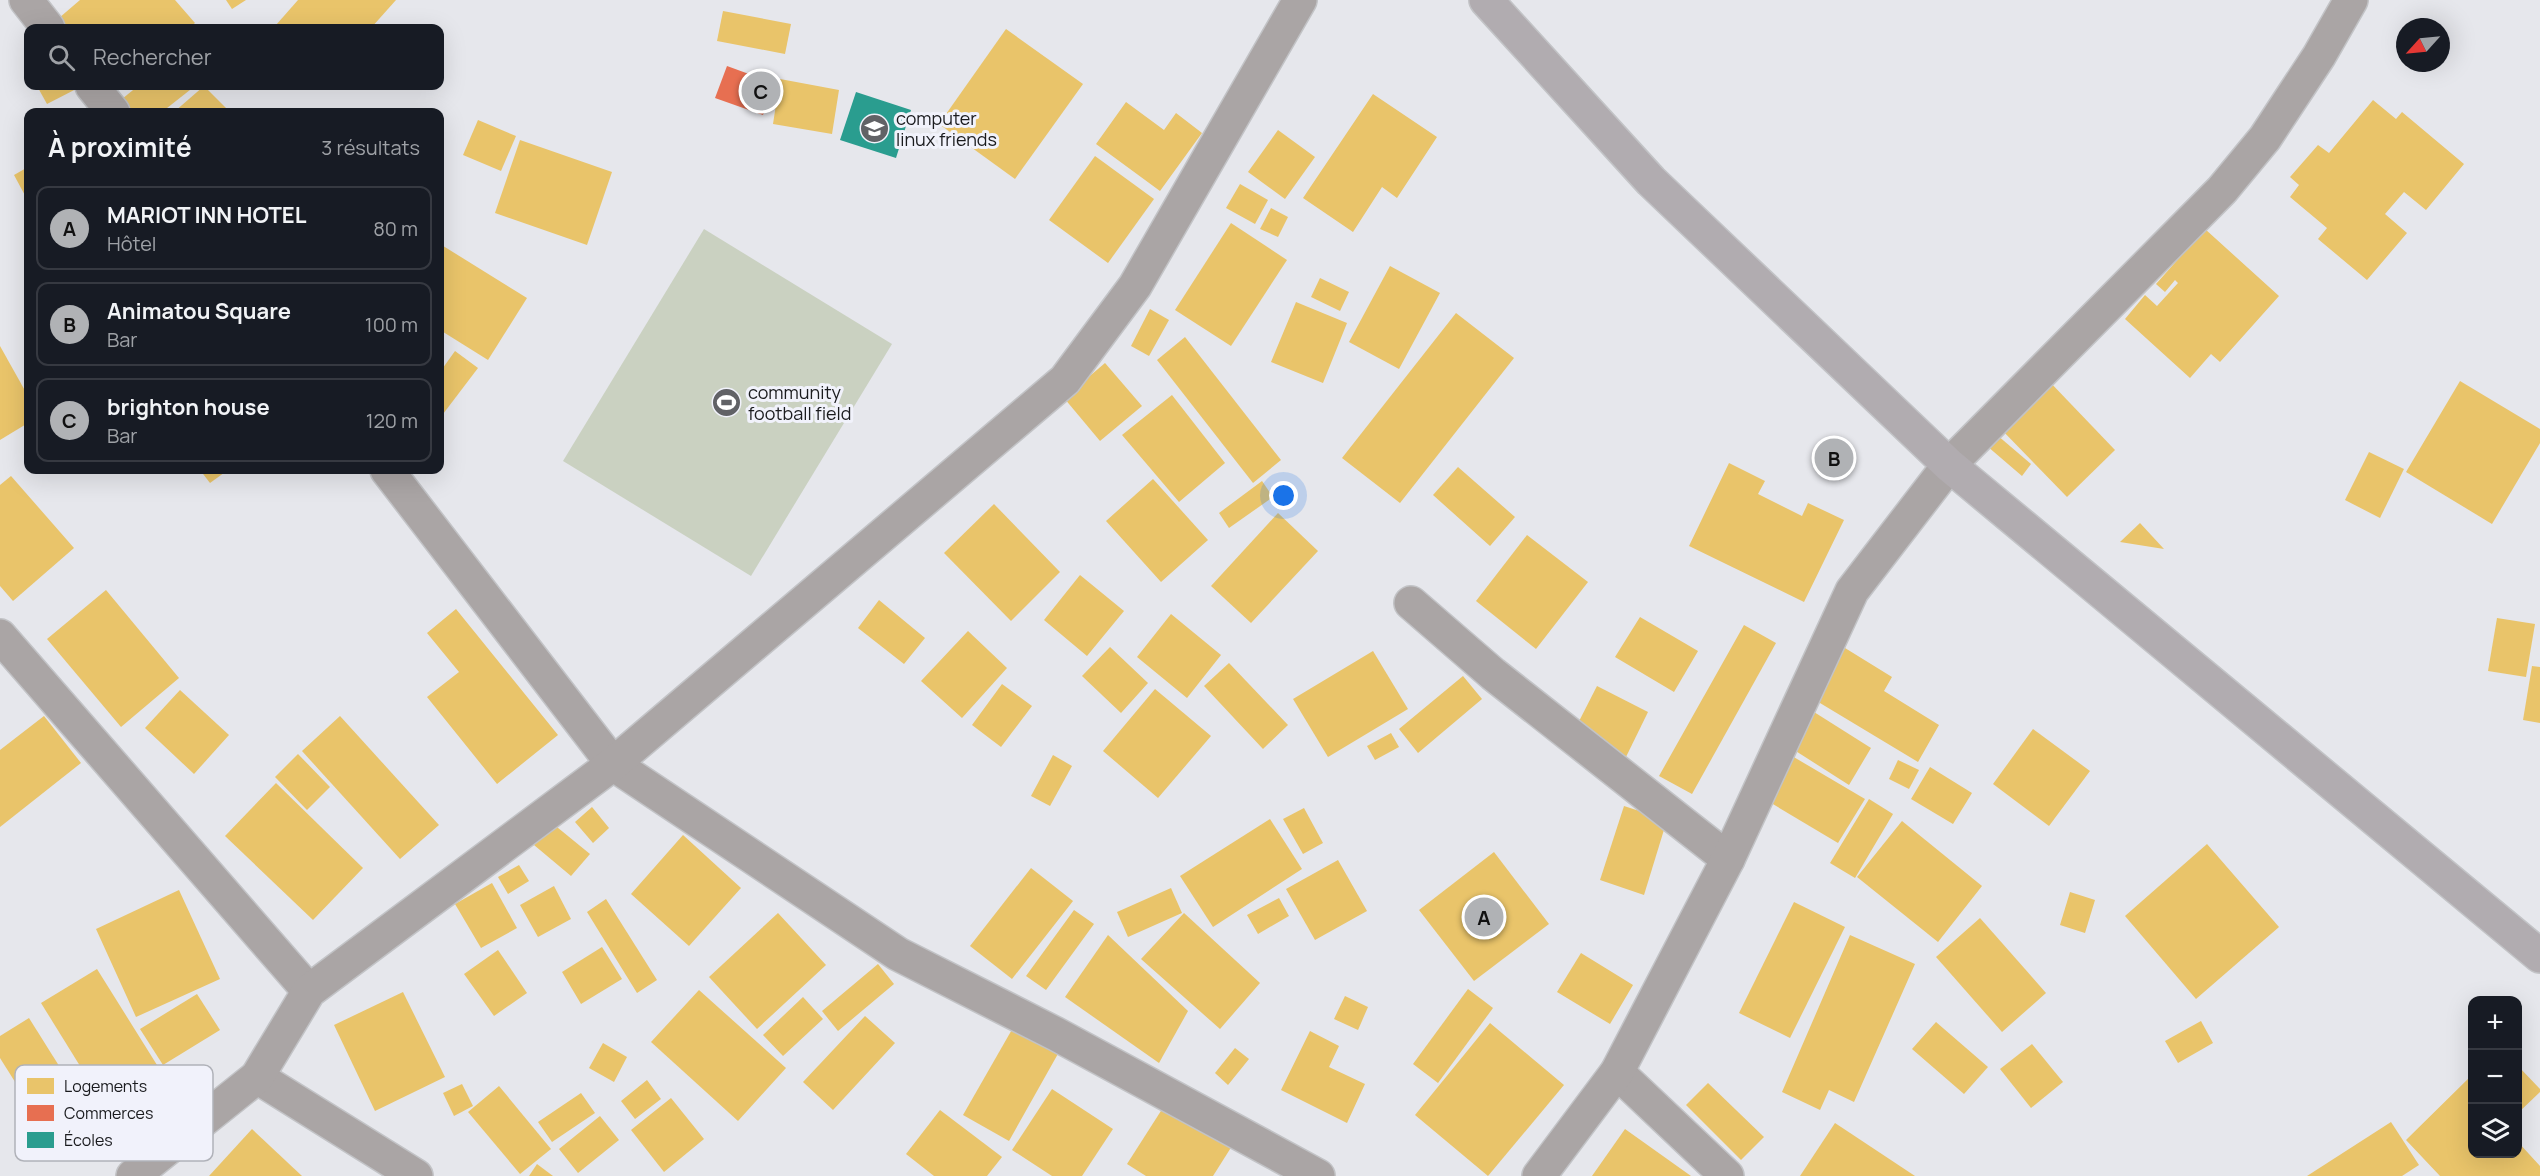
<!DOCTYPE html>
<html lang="fr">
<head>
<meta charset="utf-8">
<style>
	body { margin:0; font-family:Manrope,sans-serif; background:#20242c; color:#f1f3f6 }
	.controls { position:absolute; right:18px; bottom:18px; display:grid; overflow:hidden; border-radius:12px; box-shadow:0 6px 24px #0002 }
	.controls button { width:54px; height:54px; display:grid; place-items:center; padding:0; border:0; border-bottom:2px solid #363941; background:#171b24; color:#f1f3f6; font:30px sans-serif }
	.compass { position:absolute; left:2396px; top:18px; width:54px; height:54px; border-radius:50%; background:#171b24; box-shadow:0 6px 24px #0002; rotate:243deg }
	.you { position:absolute; left:1284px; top:496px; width:21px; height:21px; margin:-15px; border:4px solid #fff; border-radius:50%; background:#1a73e8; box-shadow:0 0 0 9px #1a73e833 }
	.badge { display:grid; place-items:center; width:39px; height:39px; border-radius:50%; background:#b0b2b5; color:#111; font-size:20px; font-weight:700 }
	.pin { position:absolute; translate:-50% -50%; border:3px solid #fff; box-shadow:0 2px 6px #0006 }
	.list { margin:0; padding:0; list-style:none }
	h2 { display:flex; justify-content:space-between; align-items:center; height:78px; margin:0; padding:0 24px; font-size:26px }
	h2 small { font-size:20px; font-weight:400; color:#9ea1a6 }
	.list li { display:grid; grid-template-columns:39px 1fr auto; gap:18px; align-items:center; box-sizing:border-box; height:84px; margin:0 12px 12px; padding:0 12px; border:2px solid #363941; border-radius:12px }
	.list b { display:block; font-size:22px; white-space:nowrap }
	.list p { margin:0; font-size:20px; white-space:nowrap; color:#9ea1a6 }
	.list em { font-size:20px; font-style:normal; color:#9ea1a6 }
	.icon { flex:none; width:33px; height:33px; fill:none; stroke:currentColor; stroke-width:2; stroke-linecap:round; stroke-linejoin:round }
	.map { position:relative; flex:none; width:2540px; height:1176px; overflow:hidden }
	.search { position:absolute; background:#171b24; box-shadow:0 6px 24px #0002; left:24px; top:24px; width:420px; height:66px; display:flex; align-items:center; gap:15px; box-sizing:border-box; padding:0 21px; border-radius:12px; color:#9ea1a6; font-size:22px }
	.panel { position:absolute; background:#171b24; box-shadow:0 6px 24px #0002; left:24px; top:108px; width:420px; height:366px; border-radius:12px }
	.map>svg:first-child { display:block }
	.green { fill:#cad1c1 }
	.homes { fill:#e9c46a }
	.shops { fill:#e76f51 }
	.schools { fill:#2a9d8f }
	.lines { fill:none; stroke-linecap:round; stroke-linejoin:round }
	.minor-casing { stroke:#c2c3c6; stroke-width:36 }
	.highway-casing { stroke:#c2c3c6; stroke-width:36 }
	.minor { stroke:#aaa5a5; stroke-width:33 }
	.highway { stroke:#b1acb0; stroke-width:33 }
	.labels { text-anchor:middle; stroke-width:6; stroke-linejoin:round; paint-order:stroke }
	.poi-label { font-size:18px; fill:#1a1b1e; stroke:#f1f2fb; text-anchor:start }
	.key { fill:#f1f2fb; stroke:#b0b2b9; stroke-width:1.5 }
	.key-label { font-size:16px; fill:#1a1b1e }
</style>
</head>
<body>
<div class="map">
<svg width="2540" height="1176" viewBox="0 0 2540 1176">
	<rect width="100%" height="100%" fill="#e6e7ec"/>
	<!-- green -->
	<path class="green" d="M704,229L892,344L751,576L563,461Z"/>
	<!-- homes -->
	<g class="homes">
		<path d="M80,0H175L195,23L189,28H68L59,18Z"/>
		<path d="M226,0H246L232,9Z"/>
		<path d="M298,0H396L371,28H280L276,25Z"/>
		<path d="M723,11L791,24L785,54L717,41Z"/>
		<path d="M1006,29L1083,84L1015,179L939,124Z"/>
		<path d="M780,79L839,90L832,134L773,124Z"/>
		<path d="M37,86H82L47,104Z"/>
		<path d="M138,86H195L162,112H133L122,99Z"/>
		<path d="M204,86L230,112H174Z"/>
		<path d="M1373,94L1437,137L1397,198L1382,187L1353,232L1303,198Z"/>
		<path d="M2373,100L2396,119L2402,112L2464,164L2426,210L2404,192L2385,214L2407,233L2367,280L2318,239L2327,228L2290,197L2299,185L2290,177L2318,145L2329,153Z"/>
		<path d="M1126,102L1164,130L1176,113L1202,133L1160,191L1096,144Z"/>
		<path d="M478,120L516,136L501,171L463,155Z"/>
		<path d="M1278,130L1315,157L1285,199L1248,172Z"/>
		<path d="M520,140L612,172L587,245L495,213Z"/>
		<path d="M1095,156L1154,199L1108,263L1049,220Z"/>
		<path d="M28,167V201L14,175Z"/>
		<path d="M1240,184L1268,200L1255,224L1226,208Z"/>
		<path d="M1271,208L1288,217L1278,237L1260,229Z"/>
		<path d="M1231,223L1287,260L1231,346L1175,310Z"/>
		<path d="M2205,229L2279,296L2220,362L2211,354L2190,378L2125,319L2145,295L2157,306L2178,283L2175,280L2165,292L2156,284Z"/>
		<path d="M440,244L527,298L488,360L440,330Z"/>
		<path d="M1390,266L1440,293L1399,369L1349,342Z"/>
		<path d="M1320,278L1349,292L1340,311L1311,297Z"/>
		<path d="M1296,302L1347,323L1323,383L1271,362Z"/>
		<path d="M1150,309L1169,320L1149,356L1131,346Z"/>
		<path d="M1456,313L1514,358L1400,503L1342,458Z"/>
		<path d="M1185,337L1281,460L1253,483L1157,360Z"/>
		<path d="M0,346L28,396V423L0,440Z"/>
		<path d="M455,351L478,368L440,418V372Z"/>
		<path d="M1105,363L1142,406L1100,441L1064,398Z"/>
		<path d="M2047,379L2115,450L2067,497L1998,426Z"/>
		<path d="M2460,381L2540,429V443L2492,524L2406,472Z"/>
		<path d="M1172,395L1225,463L1179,502L1122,435Z"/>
		<path d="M1997,435L2031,464L2022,476L1987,446Z"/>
		<path d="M2369,452L2404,469L2380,518L2345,500Z"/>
		<path d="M1729,463L1765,481L1758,494L1802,516L1808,503L1844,520L1804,602L1689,546Z"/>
		<path d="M1458,467L1515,517L1490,546L1433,495Z"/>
		<path d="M200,470H228L210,483Z"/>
		<path d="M11,476L74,548L13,601L0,586V485Z"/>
		<path d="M1153,479L1208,540L1161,582L1106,521Z"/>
		<path d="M1262,481L1273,497L1229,528L1219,513Z"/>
		<path d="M994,504L1060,572L1011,621L944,553Z"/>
		<path d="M1278,513L1318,551L1251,623L1211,586Z"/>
		<path d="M2140,523L2164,549L2120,542Z"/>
		<path d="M1527,535L1588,582L1536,649L1476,601Z"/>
		<path d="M1080,575L1124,611L1087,656L1044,620Z"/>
		<path d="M106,590L179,678L121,727L47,639Z"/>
		<path d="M879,600L925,638L904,664L858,628Z"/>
		<path d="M456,609L558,735L497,784L427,697L459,672L427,633Z"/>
		<path d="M1171,614L1221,655L1187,698L1137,657Z"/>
		<path d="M1640,617L1698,651L1674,692L1615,657Z"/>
		<path d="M2497,618L2535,624L2526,677L2488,671Z"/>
		<path d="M1744,625L1776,643L1692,794L1659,776Z"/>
		<path d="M968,631L1007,668L962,718L921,681Z"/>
		<path d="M1110,647L1148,683L1121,713L1082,676Z"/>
		<path d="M1845,648L1892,677L1884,691L1939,725L1918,762L1815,700Z"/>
		<path d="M1373,651L1408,709L1328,757L1293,699Z"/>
		<path d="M1229,663L1288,725L1263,749L1204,686Z"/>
		<path d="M2532,666L2540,667V723L2523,720Z"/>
		<path d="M1463,676L1482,699L1418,753L1399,729Z"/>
		<path d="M1002,684L1032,706L1001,747L972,725Z"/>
		<path d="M1597,686L1648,712L1625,759L1573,733Z"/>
		<path d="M1155,689L1211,736L1158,798L1103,751Z"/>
		<path d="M180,690L229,735L194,774L145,728Z"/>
		<path d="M1814,712L1871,748L1849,785L1791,748Z"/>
		<path d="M44,716L81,763L0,827V750Z"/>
		<path d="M340,716L439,825L400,859L302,751Z"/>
		<path d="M2033,729L2090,771L2049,826L1993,784Z"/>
		<path d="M1391,733L1399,747L1375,760L1367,746Z"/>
		<path d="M298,754L330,787L307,810L275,777Z"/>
		<path d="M1053,755L1072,766L1050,806L1031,796Z"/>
		<path d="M1792,756L1865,799L1838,843L1766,800Z"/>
		<path d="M1898,760L1919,770L1909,789L1889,779Z"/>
		<path d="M1930,767L1972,793L1953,824L1911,799Z"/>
		<path d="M276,783L363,868L313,920L225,836Z"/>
		<path d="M1869,799L1893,814L1855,878L1830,863Z"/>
		<path d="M1624,806L1667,820L1644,895L1600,880Z"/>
		<path d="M592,807L609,828L593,843L575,822Z"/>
		<path d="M1304,808L1323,843L1303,854L1283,819Z"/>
		<path d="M1270,819L1302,869L1213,927L1180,876Z"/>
		<path d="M1902,821L1982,886L1938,942L1857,877Z"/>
		<path d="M552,823L590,854L571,876L534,845Z"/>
		<path d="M683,835L741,888L689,946L631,894Z"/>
		<path d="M2207,844L2279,927L2196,999L2125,916Z"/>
		<path d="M1494,852L1549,924L1474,981L1419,910Z"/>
		<path d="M1338,860L1367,911L1315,940L1286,889Z"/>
		<path d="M519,865L529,881L508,894L498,877Z"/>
		<path d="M1031,868L1073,901L1012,979L970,946Z"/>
		<path d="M492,883L517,928L481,948L455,904Z"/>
		<path d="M554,886L571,919L538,937L520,905Z"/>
		<path d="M1171,888L1182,913L1128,937L1117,912Z"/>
		<path d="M179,890L220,979L136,1017L96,929Z"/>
		<path d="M2070,892L2095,900L2085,933L2060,925Z"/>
		<path d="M1279,898L1289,916L1258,934L1247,915Z"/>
		<path d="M606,899L657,980L637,993L587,912Z"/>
		<path d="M1794,902L1845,927L1790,1038L1739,1013Z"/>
		<path d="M1074,910L1094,924L1046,990L1026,976Z"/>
		<path d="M778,913L826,965L757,1029L709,977Z"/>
		<path d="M1184,913L1260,983L1220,1029L1141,959Z"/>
		<path d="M1980,918L2046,993L2002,1032L1936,957Z"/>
		<path d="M1108,935L1188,1011L1159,1063L1065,997Z"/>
		<path d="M1850,935L1915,964L1854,1102L1829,1090L1820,1110L1782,1092Z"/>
		<path d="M602,947L622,979L581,1004L562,972Z"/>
		<path d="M498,950L527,993L494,1016L464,974Z"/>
		<path d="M1581,953L1633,985L1610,1024L1557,992Z"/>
		<path d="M878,964L894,984L838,1031L822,1011Z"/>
		<path d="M97,969L172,1089L116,1124L41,1003Z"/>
		<path d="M1468,989L1493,1008L1438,1083L1413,1064Z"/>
		<path d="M699,990L786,1068L738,1121L651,1042Z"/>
		<path d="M403,992L445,1077L375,1111L334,1025Z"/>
		<path d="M197,994L220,1030L163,1065L140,1029Z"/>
		<path d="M1345,996L1368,1007L1358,1030L1334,1019Z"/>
		<path d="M803,997L823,1019L783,1056L763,1035Z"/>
		<path d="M865,1016L895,1043L833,1110L803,1082Z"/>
		<path d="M29,1018L93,1120L54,1144L0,1058V1036Z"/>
		<path d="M2201,1021L2213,1043L2178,1063L2165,1041Z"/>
		<path d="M1936,1022L1988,1067L1964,1094L1912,1049Z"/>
		<path d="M1490,1023L1564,1085L1488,1176L1415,1115Z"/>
		<path d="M1014,1026L1059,1052L1009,1141L963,1115Z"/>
		<path d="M1310,1031L1339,1046L1329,1067L1365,1084L1347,1123L1281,1090Z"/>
		<path d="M603,1043L627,1057L614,1082L589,1068Z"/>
		<path d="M2032,1044L2063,1082L2031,1108L2000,1069Z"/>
		<path d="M1235,1048L1249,1059L1228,1085L1215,1073Z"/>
		<path d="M2518,1066L2540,1089V1092L2518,1113Z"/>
		<path d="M2472,1075V1154H2518V1142L2540,1166V1176H2440L2406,1140Z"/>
		<path d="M647,1080L661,1099L635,1119L621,1101Z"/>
		<path d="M1708,1083L1764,1137L1741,1160L1686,1105Z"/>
		<path d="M462,1084L473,1106L454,1116L443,1093Z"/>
		<path d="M499,1086L551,1149L520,1174L468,1112Z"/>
		<path d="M1052,1089L1113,1129L1082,1176H1052L1012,1150Z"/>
		<path d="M581,1093L595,1113L552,1142L538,1122Z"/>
		<path d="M671,1098L704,1139L664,1172L631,1130Z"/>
		<path d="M1166,1103L1232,1146L1213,1176H1146L1127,1164Z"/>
		<path d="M940,1110L1002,1157L987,1176H934L906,1154Z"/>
		<path d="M600,1116L619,1140L578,1173L559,1149Z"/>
		<path d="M2391,1122L2419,1165L2402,1176H2307Z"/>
		<path d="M1835,1123L1915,1176H1800Z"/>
		<path d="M252,1129L302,1176H209Z"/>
		<path d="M1625,1129L1691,1176H1592Z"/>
		<path d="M537,1164L553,1176H529Z"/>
	</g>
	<!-- shops -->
	<path class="shops" d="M727,66L774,83L763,115L715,98Z"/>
	<!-- schools -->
	<path class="schools" d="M856,92L911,110L896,158L840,140Z"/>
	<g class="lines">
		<defs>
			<g id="minor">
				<path d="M26,0L48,28"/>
				<path d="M92,86L113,112"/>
				<path d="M387,470L613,764L898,954L1056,1034L1318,1176"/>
				<path d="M1411,603L1493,674L1728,859"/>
				<path d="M0,636L309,991"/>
				<path d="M1617,1072L1727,1176"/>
				<path d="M257,1077L416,1176"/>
				<path d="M133,1176L257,1077L309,991L613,764L1065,380L1135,286L1300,0"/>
				<path d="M1539,1176L1617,1072L1728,859L1852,591L1949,465L2222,190L2265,138L2319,56L2351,0"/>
			</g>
			<path id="highway" d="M1486,0L1651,181L1949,465L2540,956"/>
		</defs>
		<!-- minor casing -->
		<use href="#minor" class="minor-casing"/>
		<!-- highway casing -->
		<use href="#highway" class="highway-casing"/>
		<!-- minor -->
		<use href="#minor" class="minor"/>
		<!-- highway -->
		<use href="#highway" class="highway"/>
	</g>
	<!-- icons -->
	<defs>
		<symbol id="school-disc" viewBox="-11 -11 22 22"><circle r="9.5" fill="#616266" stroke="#f1f2fb"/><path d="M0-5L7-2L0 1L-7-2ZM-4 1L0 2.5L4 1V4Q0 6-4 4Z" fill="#fff"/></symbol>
		<symbol id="stadium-disc" viewBox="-11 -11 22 22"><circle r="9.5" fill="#616266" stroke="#f1f2fb"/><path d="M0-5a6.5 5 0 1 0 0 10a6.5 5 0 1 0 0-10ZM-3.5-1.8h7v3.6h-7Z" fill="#fff"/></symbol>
	</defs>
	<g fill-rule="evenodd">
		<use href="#school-disc" x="858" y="112" width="33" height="33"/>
		<use href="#stadium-disc" x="710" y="386" width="33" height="33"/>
	</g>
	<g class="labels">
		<!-- poi labels -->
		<g class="poi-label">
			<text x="896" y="125">computer<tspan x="896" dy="21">linux friends</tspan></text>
			<text x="748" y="399">community<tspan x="748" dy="21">football field</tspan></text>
		</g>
	</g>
	<!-- legend -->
	<rect x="15" y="1065" width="198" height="96" rx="9" class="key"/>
	<rect x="27" y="1078" width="27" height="16" fill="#e9c46a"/>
	<rect x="27" y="1105" width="27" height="16" fill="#e76f51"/>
	<rect x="27" y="1132" width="27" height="16" fill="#2a9d8f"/>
	<g class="key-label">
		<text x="64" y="1092">Logements</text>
		<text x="64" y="1119">Commerces</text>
		<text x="64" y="1146">Écoles</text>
	</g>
</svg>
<div class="controls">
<button>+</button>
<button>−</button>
<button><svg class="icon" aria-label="layers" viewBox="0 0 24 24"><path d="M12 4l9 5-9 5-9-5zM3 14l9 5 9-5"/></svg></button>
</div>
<svg class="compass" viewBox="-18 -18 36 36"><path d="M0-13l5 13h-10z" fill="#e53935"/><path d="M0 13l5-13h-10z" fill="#9ea1a6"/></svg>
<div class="you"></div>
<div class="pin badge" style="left:1484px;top:917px">A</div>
<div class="pin badge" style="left:1834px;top:458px">B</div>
<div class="pin badge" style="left:761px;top:91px">C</div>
<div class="search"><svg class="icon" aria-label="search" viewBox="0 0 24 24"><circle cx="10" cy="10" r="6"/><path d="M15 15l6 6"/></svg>Rechercher</div>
<section class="panel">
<h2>À proximité<small>3 résultats</small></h2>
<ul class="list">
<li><span class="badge">A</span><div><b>MARIOT INN HOTEL</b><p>Hôtel</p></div><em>80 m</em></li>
<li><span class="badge">B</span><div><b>Animatou Square</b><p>Bar</p></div><em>100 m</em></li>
<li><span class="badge">C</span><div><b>brighton house</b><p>Bar</p></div><em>120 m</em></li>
</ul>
</section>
</div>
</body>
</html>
